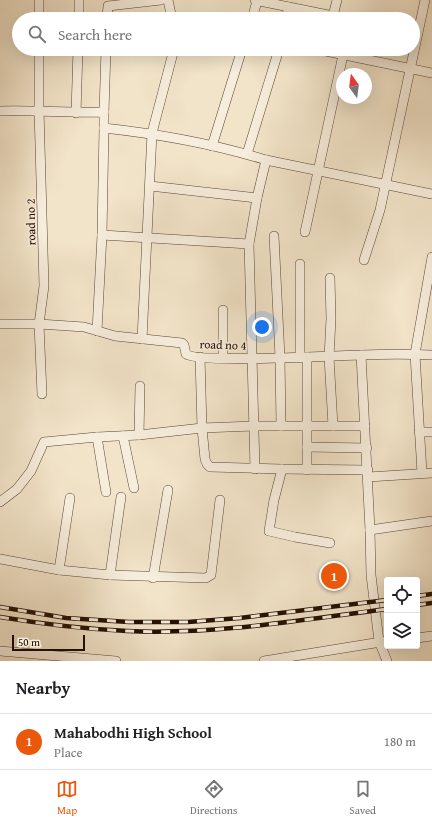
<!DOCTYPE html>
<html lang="en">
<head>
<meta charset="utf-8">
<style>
	body { margin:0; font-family:"Gentium Book Plus",serif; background:#f6f6f6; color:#202124 }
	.controls { position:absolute; right:12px; bottom:12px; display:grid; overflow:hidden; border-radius:4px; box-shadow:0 4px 16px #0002 }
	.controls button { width:36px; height:36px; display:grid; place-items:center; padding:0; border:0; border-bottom:1px solid #e0e0e0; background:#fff; color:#202124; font:20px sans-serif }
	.compass { position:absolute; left:336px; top:68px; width:36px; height:36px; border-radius:50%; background:#fff; box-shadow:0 4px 16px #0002; rotate:346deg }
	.scale { position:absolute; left:12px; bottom:10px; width:73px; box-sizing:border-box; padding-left:4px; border:2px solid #251003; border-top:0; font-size:11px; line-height:14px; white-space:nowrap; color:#251003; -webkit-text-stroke:3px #f7eddc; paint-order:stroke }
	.you { position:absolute; left:262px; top:327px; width:14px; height:14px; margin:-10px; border:3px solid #fff; border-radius:50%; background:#1a73e8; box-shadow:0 0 0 6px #1a73e833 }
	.badge { display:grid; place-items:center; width:26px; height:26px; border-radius:50%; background:#ea580c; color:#fff; font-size:13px; font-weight:700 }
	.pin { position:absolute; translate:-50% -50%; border:2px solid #fff; box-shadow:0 1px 4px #0006 }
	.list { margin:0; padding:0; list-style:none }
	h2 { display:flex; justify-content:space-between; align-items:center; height:52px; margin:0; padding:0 16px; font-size:17px }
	h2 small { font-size:13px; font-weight:400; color:#757577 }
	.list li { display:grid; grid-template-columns:26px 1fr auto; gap:12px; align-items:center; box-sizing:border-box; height:56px; padding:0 16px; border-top:1px solid #e0e0e0 }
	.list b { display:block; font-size:15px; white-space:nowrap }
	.list p { margin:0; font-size:13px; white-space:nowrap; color:#757577 }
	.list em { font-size:13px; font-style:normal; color:#757577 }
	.icon { flex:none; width:22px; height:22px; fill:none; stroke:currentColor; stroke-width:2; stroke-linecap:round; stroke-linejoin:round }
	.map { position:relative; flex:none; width:432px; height:661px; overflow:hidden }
	.search { position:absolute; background:#fff; box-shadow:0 4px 16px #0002; left:12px; right:12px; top:12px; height:44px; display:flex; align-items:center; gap:10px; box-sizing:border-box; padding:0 14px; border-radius:22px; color:#757577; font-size:15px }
	.sheet { height:108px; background:#fff }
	nav { display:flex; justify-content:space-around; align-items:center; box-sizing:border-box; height:56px; border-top:1px solid #e0e0e0; background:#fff; font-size:11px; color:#757577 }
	nav a { display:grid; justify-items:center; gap:2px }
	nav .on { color:#ea580c }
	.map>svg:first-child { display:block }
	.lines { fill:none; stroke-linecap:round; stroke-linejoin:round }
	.minor-casing { stroke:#584534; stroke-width:10 }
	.minor { stroke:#f7eddc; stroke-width:9 }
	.rail-casing { stroke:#251003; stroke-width:4.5 }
	.rail { stroke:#f7eddc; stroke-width:3; stroke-dasharray:9; stroke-linecap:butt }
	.labels { text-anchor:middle; stroke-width:3; stroke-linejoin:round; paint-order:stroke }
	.street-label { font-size:12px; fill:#251003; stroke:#f7eddc }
</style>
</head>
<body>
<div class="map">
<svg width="432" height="661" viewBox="0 0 432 661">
	<rect width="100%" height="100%" fill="#f2e4c9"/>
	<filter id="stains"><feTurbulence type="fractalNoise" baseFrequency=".005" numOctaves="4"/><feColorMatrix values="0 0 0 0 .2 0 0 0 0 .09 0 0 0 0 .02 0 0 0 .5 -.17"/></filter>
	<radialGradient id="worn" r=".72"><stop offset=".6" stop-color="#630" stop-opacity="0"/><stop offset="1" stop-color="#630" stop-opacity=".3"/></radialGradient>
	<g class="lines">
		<defs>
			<g id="minor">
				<path d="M39,0V19"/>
				<path d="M168,0L172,19"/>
				<path d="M255,0L333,16L339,17L340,19"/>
				<path d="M333,16L337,0"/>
				<path d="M79,19V0"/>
				<path d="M107,19L108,6L161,0"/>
				<path d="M252,19L257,1"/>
				<path d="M286,19L289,7"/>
				<path d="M39,49V110L44,286L39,324L42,394"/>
				<path d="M316,49L432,73"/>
				<path d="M0,111C35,110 69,113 104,112V128C159,134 214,144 266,160L432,194"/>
				<path d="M104,112L106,49"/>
				<path d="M76,113L78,49"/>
				<path d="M212,146L242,49"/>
				<path d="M247,154L279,49"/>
				<path d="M150,186L257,198"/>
				<path d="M305,232L343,55"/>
				<path d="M102,235L249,244"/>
				<path d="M274,236L280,357L281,426"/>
				<path d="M364,260L380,210L425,0"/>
				<path d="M330,278L331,319L329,357L333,426"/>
				<path d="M0,324H39L84,327L115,336L182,343L184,345L186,354C198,364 337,355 362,355C385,354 409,354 432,355"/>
				<path d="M97,331L102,235L104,128"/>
				<path d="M142,339L152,133L174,49"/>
				<path d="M361,355L370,530L371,575L379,641L387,661"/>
				<path d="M200,357L202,428L205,459L207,464L210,467L282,469L368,470"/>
				<path d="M307,357V470"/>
				<path d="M223,358V310"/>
				<path d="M300,358V264"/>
				<path d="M419,432H432"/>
				<path d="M139,435L140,386"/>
				<path d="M123,436L134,488"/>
				<path d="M97,437L106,492"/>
				<path d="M307,447L367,448"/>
				<path d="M255,469L249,244L257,198L266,160"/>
				<path d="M282,469L274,500L269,531L295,537L330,543"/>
				<path d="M422,473L415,354L432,257"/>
				<path d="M368,477L432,473"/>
				<path d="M0,502L17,489L31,471L44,442L97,437L139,435L202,428L254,426H365"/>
				<path d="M370,530L432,521"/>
				<path d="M0,559L59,570L110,575L206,578L211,575L220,500"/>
				<path d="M59,570L70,498"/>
				<path d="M110,575L121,497"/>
				<path d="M153,578L168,490"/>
				<path d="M417,638L432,636"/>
				<path d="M0,651L116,661"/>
				<path d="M264,661L387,641"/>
			</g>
		</defs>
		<!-- minor casing -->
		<use href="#minor" class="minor-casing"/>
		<!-- minor -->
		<use href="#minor" class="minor"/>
		<defs>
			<g id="rail">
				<path d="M417,596L432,594"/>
				<path d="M417,605L432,603"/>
				<path d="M0,607L66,618L129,622H188L240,618L387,600"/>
				<path d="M0,617C42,624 84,629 127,631C214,635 301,620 387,609"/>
			</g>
		</defs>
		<!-- rail casing -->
		<use href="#rail" class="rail-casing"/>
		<!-- rail -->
		<use href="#rail" class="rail"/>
	</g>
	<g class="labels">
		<!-- street labels -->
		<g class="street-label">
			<text transform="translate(31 222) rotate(-91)" y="4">road no 2</text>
			<text transform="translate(223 345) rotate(2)" y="4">road no 4</text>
		</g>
	</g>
	<rect width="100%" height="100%" filter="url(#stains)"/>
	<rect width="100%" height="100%" fill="url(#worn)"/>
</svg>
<div class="controls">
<button><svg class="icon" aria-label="locate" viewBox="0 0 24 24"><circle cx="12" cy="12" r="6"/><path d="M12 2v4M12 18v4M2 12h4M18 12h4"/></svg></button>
<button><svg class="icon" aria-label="layers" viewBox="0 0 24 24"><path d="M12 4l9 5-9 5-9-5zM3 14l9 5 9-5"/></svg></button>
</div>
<svg class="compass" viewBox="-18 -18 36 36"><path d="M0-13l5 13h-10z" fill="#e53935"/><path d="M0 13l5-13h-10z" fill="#757577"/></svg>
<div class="scale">50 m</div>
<div class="you"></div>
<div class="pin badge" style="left:334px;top:576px">1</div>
<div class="search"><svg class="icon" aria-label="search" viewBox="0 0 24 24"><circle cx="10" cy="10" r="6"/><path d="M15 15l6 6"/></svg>Search here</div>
</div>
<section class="sheet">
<h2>Nearby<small></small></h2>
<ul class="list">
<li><span class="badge">1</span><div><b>Mahabodhi High School</b><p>Place</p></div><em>180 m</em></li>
</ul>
</section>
<nav>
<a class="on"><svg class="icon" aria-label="map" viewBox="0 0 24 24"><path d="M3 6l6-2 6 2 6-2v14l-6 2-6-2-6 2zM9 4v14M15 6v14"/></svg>Map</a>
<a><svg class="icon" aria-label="directions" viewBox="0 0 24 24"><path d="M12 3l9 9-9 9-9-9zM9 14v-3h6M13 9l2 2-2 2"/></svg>Directions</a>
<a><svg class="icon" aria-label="saved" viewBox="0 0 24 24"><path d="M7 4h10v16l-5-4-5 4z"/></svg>Saved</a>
</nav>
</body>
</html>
